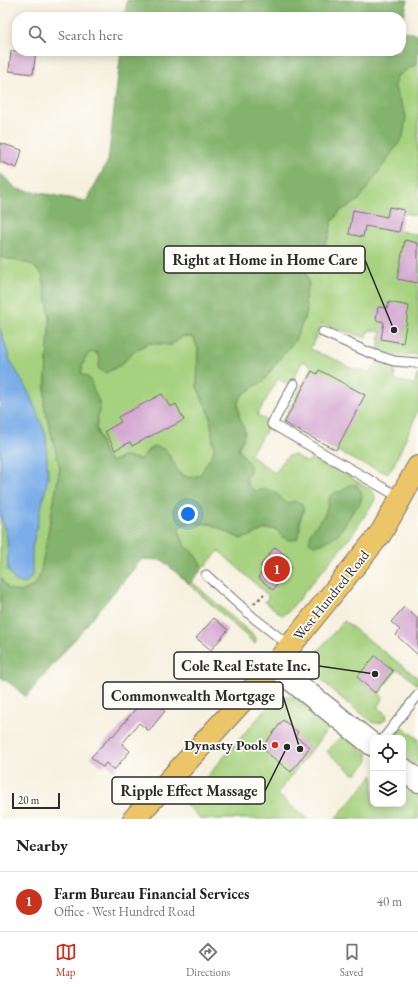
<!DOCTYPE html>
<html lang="en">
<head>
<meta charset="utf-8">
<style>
	body { margin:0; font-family:"EB Garamond",serif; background:#f2f2f2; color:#222 }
	.controls { position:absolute; right:12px; bottom:12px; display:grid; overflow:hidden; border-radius:8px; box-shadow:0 2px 10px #0003 }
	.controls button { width:36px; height:36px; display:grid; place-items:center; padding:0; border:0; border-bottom:1px solid #e0e0e0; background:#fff; color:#222; font:20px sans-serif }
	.scale { position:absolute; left:12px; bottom:10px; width:48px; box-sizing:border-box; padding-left:4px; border:2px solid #2b2b2b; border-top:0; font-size:11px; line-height:14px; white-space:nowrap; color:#2b2b2b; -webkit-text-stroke:3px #fdfcf7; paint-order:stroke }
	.you { position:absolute; left:188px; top:514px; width:14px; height:14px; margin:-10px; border:3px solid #fff; border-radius:50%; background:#1a73e8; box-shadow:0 0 0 6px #1a73e833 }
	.badge { display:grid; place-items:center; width:26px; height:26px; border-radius:50%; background:#c8321e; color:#fff; font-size:13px; font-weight:700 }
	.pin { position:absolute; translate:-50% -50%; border:2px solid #fff; box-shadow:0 1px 4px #0006 }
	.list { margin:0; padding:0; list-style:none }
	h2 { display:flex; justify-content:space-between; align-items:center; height:52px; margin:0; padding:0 16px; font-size:17px }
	h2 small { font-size:13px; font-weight:400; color:#767676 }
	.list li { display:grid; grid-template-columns:26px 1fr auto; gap:12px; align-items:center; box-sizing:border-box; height:60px; padding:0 16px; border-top:1px solid #e0e0e0 }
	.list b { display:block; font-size:15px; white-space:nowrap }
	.list p { margin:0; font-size:13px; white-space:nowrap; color:#767676 }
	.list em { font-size:13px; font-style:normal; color:#767676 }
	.icon { flex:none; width:22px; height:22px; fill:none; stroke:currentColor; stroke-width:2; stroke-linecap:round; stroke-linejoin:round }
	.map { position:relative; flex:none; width:418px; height:819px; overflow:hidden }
	.search { position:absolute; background:#fff; box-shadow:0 2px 10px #0003; left:12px; right:12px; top:12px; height:44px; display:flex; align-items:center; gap:10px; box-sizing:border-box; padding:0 14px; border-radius:16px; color:#767676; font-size:15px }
	.sheet { height:112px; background:#fff }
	nav { display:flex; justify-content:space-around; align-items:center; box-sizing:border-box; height:56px; border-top:1px solid #e0e0e0; background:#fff; font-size:11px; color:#767676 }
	nav a { display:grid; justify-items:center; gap:2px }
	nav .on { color:#c8321e }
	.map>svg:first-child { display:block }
	.green { fill:#a6d17e; stroke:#687e54 }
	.forest { fill:#84b36d; stroke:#586f4c; fill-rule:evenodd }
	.water { fill:#7dade8; stroke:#546c8a }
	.building { fill:#d3a6d0 }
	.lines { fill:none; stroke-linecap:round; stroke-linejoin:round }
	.service-casing { stroke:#72706a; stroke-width:11 }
	.tertiary-casing { stroke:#72706a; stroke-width:24 }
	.primary-casing { stroke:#72706a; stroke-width:24 }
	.path { stroke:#72706a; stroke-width:2.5; stroke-dasharray:3 3; stroke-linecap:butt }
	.service { stroke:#fff; stroke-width:9 }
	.tertiary { stroke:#fff; stroke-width:22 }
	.primary { stroke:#edc569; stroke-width:22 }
	.poi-dot { fill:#c8321e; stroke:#fdfcf7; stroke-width:1.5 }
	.labels { text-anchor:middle; stroke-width:3.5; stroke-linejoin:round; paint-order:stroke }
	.street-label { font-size:14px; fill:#2b2b2b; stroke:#fdfcf7 }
	.poi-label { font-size:14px; font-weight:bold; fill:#2b2b2b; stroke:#fdfcf7; text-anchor:end }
	.leader { fill:none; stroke:#2b2b2b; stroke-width:1.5 }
	.callout-dot { fill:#2b2b2b; stroke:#fdfcf7; stroke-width:1.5 }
	.callout { fill:#fdfcf7; stroke:#2b2b2b; stroke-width:1.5 }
	.callout-label { font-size:15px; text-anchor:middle; font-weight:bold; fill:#2b2b2b }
</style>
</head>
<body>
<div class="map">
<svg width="418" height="819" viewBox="0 0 418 819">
	<rect width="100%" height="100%" fill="#fdfcf7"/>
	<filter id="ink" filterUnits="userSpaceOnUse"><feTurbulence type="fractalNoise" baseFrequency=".025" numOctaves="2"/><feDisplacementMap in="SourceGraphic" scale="8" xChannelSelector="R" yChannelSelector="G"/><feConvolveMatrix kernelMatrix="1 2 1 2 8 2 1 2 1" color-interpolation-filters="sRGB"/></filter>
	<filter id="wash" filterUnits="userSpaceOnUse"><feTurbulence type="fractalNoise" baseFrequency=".012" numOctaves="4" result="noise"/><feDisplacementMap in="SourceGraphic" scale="16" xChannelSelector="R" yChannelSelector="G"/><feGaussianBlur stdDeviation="0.9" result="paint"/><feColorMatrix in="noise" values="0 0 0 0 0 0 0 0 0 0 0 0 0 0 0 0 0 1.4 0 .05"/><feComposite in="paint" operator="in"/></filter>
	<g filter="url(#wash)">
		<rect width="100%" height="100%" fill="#f6f0de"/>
		<!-- green -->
		<g class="green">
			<path d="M418,63V216L400,212L395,230L418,235V355L411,354L399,356L380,352L378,350L381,332L369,330L366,338L322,324L310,349L338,361L350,368L370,372L378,361L394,367L395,380L414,384L418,373V409L410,429L392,469L387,473L358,462L283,422L312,367L303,361L292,381L286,383L278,379L257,415L269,422V426L250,455L275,473C279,468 286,453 294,455C298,456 302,460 306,462H308L313,456L344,473L372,491L375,495V500L352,535L288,612L282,615L265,602L269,596L219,551L203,568L193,552L185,546L179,532L180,527L186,523L211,524L241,539L248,537L265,529H276L283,538L300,531V520L304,511L281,500L274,492L266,490L253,491L247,484C247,482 246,480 246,478C247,473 252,472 250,466C248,458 241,456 238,448L243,439L245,431L239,416L238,402L242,395L264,380L280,358L294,342L307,312L305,299L309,284L306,273L308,262L320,252L328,239L332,222L340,211L358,201L367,188L406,116L394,86L397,76Z"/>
			<path d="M0,257L31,264L42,274L50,318L44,405L60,468L40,576L34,586L21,592L8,589L0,577Z"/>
			<path d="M184,336L194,338L198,349L197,387L210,415L214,451L200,475L190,478L180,474L166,450H148L141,459L123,457L111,462L105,454L96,428L100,405L81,373L84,360L90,352L97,353L100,359L121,365L132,353L148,343L171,345Z"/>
			<path d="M191,581L255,637L256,639L255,644L189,584Z"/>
			<path d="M344,621L418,678V685L398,669L379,692L383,698L377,707L387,715C386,722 379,724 374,723C360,712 322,686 316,671C313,665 314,659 316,653Z"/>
			<path d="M286,696L296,697L326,719L328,724V729L277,794L308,819H201L186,805L187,799L273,701L279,697Z"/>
			<path d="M402,727L418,739V760L413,767C402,758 403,750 403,738H398L399,731Z"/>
			<path d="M344,735L367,753L368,761L357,773L354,774L327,752L340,737Z"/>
			<path d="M373,775V804H403V781L418,794V819H335Z"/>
		</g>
		<!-- forest -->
		<g class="forest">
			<path d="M127,0H408L401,27V17H125Z"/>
			<path d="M401,31L418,34V63L397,76L394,86L406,116L403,137L358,201L340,211L332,222L328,239L320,252L308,262L306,273L309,284L305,299L307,312L294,342L280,358L264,380L242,395L238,402L239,416L245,431L243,439L238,448C241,456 248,459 250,466C252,472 247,473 246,478C246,480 247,482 247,484L254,491C260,490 269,488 274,492C279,494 280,499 287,503L294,501L302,504C305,513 302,512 300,519C298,527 301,530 297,539C286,542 283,538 276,529H265L248,537L241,539L211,524L186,523L180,527L179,533L185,546L193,552L203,568L189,584L162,560L142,559L26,697L10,683L0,677V577L8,589L21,592L34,586L40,576L60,468L44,405L50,318L42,274L31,264L0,257V173L17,189L86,201L108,161L121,51H401ZM184,336L194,338L198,349L197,387L210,415L214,451L200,475L190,478L180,474L166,450L155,446L148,450L141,459L123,457L111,462L105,454L96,428L100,405L89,378L81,373L84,360L90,352L97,353L100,359L98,368L105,373L121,365L132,353L148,343L171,345Z"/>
			<path d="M349,485H357L362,493L361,502L354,510L339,533L322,544L314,545L309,542L311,532L325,514L330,496L336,492H341Z"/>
		</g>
		<!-- water -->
		<path class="water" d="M0,328L10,360L29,393L46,435L48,478L32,548V576L25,584L15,581L8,570L7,538L0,514Z"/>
		<g id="blocks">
			<!-- building -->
			<g class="building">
				<path d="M11,51H36L33,74L9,71Z"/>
				<path d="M0,143L22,150L17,168L0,162Z"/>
				<path d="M389,207L404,210L399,232L365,226L363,237L349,234L353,210L387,217Z"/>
				<path d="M405,240L418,243V283L397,279Z"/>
				<path d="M389,302L409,306L403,343L381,339L384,322L376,320L378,307L387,308Z"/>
				<path d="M319,370L365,395L336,450L284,423L312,371L317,374Z"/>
				<path d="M162,394L170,407L176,404L184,420L166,429V428L132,446L130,442L115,450L105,431L121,422L118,417Z"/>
				<path d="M275,547L288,557L284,562L291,567L273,590L258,577L264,570L260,566Z"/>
				<path d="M404,607L418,619V655L396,635L400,630L391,622Z"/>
				<path d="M214,618L228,630L211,650L196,638Z"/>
				<path d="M375,656L393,671L375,693L357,677Z"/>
				<path d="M147,695L165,711L149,731L139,723L122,744L130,751L114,770L106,763L103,767L101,766L91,757L112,735L113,736Z"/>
				<path d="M283,720L298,732L295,736L310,747L291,772L266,752V748L263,746Z"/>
			</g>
		</g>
	</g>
	<g filter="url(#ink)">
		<use href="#blocks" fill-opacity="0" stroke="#72706a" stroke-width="1"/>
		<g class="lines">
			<defs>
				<g id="service">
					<path d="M323,332L370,353L394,361L418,363"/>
					<path d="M294,384L272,424L401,498"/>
					<path d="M206,575L254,618L290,646"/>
					<path d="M384,738L418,695"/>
				</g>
				<g id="tertiary">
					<path d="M274,666L373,745"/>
					<path d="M403,769L418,781"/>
				</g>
				<path id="primary" d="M134,819L274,666L381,533L418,467"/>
			</defs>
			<!-- service casing -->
			<use href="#service" class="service-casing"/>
			<!-- tertiary casing -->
			<use href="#tertiary" class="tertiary-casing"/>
			<!-- primary casing -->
			<use href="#primary" class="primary-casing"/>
			<!-- path -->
			<path class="path" d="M254,604L264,594"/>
			<!-- service -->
			<use href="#service" class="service"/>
			<!-- tertiary -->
			<use href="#tertiary" class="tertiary"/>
			<!-- primary -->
			<use href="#primary" class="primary"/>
		</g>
	</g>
	<!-- markers -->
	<circle class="poi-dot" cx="275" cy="745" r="4"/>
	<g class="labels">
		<!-- street labels -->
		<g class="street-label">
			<text transform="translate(331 595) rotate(-51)" y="5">West Hundred Road</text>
		</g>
		<!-- poi labels -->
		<g class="poi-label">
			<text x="267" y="750">Dynasty Pools</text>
		</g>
	</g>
	<!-- callouts -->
	<path class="leader" d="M394 330L365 260M375 674L319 666M300 749L283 696M287 747L265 791"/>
	<g class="callout-dot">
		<circle cx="394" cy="330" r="4"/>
		<circle cx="375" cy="674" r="4"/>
		<circle cx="300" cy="749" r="4"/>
		<circle cx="287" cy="747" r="4"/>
	</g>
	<g class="callout">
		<rect x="164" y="246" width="201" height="27" rx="4"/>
		<rect x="174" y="652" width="145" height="27" rx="4"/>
		<rect x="103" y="682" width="180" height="27" rx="4"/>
		<rect x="112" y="777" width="153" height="27" rx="4"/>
	</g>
	<g class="callout-label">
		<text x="265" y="265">Right at Home in Home Care</text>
		<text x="246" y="671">Cole Real Estate Inc.</text>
		<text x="193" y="701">Commonwealth Mortgage</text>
		<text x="189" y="796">Ripple Effect Massage</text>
	</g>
</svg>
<div class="controls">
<button><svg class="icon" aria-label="locate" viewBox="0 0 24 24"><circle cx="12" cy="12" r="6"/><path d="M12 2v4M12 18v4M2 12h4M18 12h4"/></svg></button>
<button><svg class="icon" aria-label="layers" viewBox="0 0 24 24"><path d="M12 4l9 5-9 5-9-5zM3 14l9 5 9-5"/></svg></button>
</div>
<div class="scale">20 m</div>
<div class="you"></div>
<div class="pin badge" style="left:277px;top:569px">1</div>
<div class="search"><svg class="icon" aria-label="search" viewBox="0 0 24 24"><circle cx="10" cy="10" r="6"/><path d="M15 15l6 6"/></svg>Search here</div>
</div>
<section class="sheet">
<h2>Nearby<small></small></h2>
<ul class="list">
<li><span class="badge">1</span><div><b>Farm Bureau Financial Services</b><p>Office · West Hundred Road</p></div><em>40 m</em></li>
</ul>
</section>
<nav>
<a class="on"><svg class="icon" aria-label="map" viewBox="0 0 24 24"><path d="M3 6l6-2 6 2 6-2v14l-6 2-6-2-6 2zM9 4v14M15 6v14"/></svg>Map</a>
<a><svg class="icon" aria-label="directions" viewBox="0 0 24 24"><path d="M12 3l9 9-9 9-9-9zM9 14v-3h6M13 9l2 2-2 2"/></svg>Directions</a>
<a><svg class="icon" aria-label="saved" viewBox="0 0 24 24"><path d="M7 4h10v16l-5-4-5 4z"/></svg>Saved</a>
</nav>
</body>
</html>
